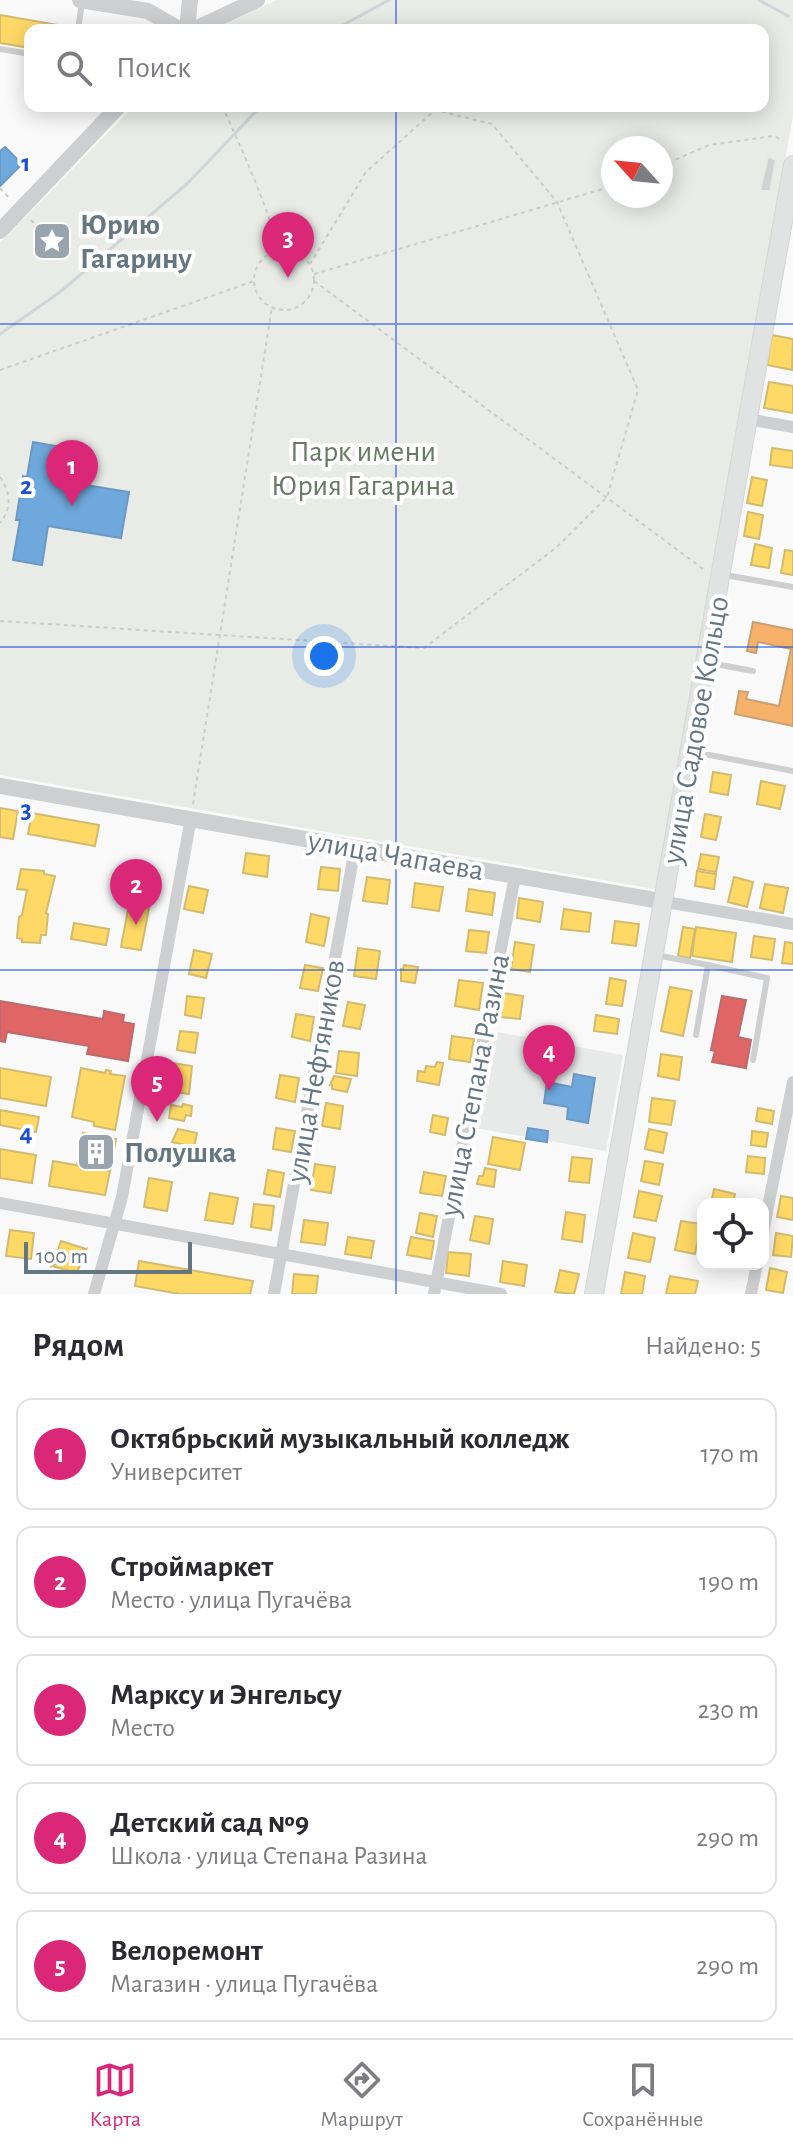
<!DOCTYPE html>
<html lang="ru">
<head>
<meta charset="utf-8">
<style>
	body { margin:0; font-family:"Alegreya Sans",sans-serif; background:#f7f7f7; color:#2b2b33 }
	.controls { position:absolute; right:24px; bottom:24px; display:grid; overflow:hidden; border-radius:16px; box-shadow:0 4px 20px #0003 }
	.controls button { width:72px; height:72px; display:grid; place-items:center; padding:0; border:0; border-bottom:2px solid #e1e1e2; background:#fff; color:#2b2b33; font:40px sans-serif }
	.compass { position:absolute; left:601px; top:136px; width:72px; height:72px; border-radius:50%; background:#fff; box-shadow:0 4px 20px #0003; rotate:297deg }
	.scale { position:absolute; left:24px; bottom:20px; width:168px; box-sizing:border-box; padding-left:8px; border:4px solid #657683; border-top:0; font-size:22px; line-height:28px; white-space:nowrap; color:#657683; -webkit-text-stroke:6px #fff; paint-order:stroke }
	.you { position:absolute; left:324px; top:656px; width:28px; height:28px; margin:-20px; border:6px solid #fff; border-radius:50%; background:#1a73e8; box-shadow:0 0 0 12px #1a73e833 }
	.badge { display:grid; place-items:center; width:52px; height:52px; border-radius:50%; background:#db2777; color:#fff; font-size:26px; font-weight:700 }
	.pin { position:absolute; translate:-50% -66px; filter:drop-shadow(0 2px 4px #0008) }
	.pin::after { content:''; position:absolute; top:42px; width:28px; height:24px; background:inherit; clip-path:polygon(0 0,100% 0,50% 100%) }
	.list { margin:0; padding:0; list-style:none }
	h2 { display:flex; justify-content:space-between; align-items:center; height:104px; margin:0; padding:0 32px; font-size:34px }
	h2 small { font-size:26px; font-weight:400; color:#7c7c81 }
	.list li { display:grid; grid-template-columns:52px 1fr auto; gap:24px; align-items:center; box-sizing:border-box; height:112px; margin:0 16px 16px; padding:0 16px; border:2px solid #e1e1e2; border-radius:16px }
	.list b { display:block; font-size:30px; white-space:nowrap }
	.list p { margin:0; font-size:26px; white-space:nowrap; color:#7c7c81 }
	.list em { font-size:26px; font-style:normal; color:#7c7c81 }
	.icon { flex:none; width:44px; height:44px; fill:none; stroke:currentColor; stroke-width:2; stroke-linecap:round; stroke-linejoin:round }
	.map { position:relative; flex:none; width:793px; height:1294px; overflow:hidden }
	.search { position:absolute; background:#fff; box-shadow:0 4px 20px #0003; left:24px; right:24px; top:24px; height:88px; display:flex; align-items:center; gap:20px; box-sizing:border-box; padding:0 28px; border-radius:16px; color:#7c7c81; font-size:30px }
	.sheet { height:744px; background:#fff }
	nav { display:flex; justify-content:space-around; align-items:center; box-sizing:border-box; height:112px; border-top:2px solid #e1e1e2; background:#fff; font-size:22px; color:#7c7c81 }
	nav a { display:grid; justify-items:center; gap:4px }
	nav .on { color:#db2777 }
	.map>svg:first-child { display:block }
	.built { fill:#e8e9e9 }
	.green { fill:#e8ebe6; fill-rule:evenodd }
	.homes { fill:#ffd966; stroke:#d1bb6f; stroke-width:2 }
	.shops { fill:#e06666; stroke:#bb6b6f; stroke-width:2 }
	.schools { fill:#6fa8dc; stroke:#6c99c1; stroke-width:2 }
	.health { fill:#f6b26b; stroke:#caa072; stroke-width:2 }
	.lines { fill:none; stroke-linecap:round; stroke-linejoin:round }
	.stream { stroke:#ced6d9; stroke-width:3 }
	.building { fill:#d0d2d3; stroke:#e8e8e8; stroke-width:2 }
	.secondary-casing { stroke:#d5d6d7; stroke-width:20 }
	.path { stroke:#cbcccd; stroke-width:2; stroke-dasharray:4 4; stroke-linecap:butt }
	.service { stroke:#cecfd0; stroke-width:6 }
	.minor { stroke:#cecfd0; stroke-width:12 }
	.tertiary { stroke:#cecfd0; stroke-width:16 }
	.secondary { stroke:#e1e2e2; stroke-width:18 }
	.grid { fill:none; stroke:#1d4ed8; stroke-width:2; stroke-opacity:0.55 }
	.labels { text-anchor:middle; stroke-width:8; stroke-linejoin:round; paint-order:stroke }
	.poi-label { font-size:30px; font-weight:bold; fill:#657683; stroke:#fff; text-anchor:start }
	.park-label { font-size:30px; fill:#687a64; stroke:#fff }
	.street-label { font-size:30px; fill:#657683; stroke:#fff }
	.grid-label { font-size:26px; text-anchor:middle; font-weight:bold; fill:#1d4ed8; stroke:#fff; stroke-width:8; stroke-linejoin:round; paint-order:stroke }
</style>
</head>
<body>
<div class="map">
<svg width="793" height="1294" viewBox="0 0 793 1294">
	<rect width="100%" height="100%" fill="#f9f9f9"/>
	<!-- built -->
	<path class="built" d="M492,1031L623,1055L606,1151L475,1128Z"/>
	<!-- green -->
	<path class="green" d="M277,0H793V116L714,559L661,890L0,775V243L134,106H763V30H213ZM613,148H661V196H613Z"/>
	<!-- homes -->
	<g class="homes">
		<path d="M0,15L58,25L57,30H30V48L0,43Z"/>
		<path d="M772,335L793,339L792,370L767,365Z"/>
		<path d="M769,382L793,386V413L764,408Z"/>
		<path d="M772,448L793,451V468L770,465Z"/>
		<path d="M752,477L767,480L762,506L747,503Z"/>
		<path d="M748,512L763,515L759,539L744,536Z"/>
		<path d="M755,544L772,548L769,568L751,565Z"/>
		<path d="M785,550L793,551V575L781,573Z"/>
		<path d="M713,772L731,775L728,795L710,792Z"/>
		<path d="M761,781L785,786L780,809L757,804Z"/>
		<path d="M0,808L18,811L13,839L0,837Z"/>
		<path d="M32,813L99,825L95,846L28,834Z"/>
		<path d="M705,814L721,817L716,840L701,837Z"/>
		<path d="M246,853L269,856L267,877L243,873Z"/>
		<path d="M701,854L719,857L716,872L698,869Z"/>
		<path d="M321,867L340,869L338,891L318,889Z"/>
		<path d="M21,869L44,871V874L55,876L46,913L48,914L46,935H41L40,943L22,942V939L17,938L19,917L22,915L27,890L17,889Z"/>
		<path d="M697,871L716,874L714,889L695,886Z"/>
		<path d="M367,877L390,880L387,904L363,901Z"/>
		<path d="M734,877L753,882L747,907L728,902Z"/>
		<path d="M415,883L443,887L439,911L412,907Z"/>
		<path d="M765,884L788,888L783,913L760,908Z"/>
		<path d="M189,886L208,890L203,913L184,909Z"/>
		<path d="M469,889L495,893L492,915L466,911Z"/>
		<path d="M519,898L543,902L540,922L517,918Z"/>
		<path d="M130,899L150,903L141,950L121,947Z"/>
		<path d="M564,909L591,913L589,932L561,929Z"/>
		<path d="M311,914L329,918L324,946L306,942Z"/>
		<path d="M615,921L639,924L636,946L612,943Z"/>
		<path d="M74,923L109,929L106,945L71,939Z"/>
		<path d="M683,927L695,929L690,958L678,956Z"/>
		<path d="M696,927L736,933L732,962L692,956Z"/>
		<path d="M469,930L489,932L486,953L466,951Z"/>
		<path d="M754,936L775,939L772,960L751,957Z"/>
		<path d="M515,942L534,945L530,972L511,969Z"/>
		<path d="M785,942L793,943V964L782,963Z"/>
		<path d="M358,948L380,951L376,979L354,976Z"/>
		<path d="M194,950L212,954L206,978L189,974Z"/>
		<path d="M305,965L323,968L318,991L300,988Z"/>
		<path d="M404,965L418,967L415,983L401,981V969L403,970Z"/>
		<path d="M610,978L626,981L622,1006L606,1004Z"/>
		<path d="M459,980L483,983L479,1010L455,1006Z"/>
		<path d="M670,987L692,991L683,1036L661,1031Z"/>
		<path d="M503,993L523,996L520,1019L501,1017Z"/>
		<path d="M187,996L204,998L201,1018L185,1015Z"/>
		<path d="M348,1002L365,1005L360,1029L343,1026Z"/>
		<path d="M296,1014L314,1017L310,1041L292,1037Z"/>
		<path d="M596,1015L619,1019L617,1034L594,1031Z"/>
		<path d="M180,1031L198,1033L195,1053L177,1050Z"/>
		<path d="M452,1036L474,1039L470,1062L449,1059Z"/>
		<path d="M339,1051L359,1053L357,1076L336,1073Z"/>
		<path d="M661,1054L682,1057L679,1080L658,1076Z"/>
		<path d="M437,1062L443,1063L439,1085L417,1081L418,1071L425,1072L426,1066L435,1067Z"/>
		<path d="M172,1063L192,1066L189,1094L169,1091Z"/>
		<path d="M0,1068L51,1077L46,1106L0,1098Z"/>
		<path d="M81,1068L105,1073L106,1070L111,1071L110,1074L125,1076L115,1130L94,1126V1122L72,1117Z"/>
		<path d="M280,1075L299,1078L295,1102L276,1098Z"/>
		<path d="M334,1076L351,1079L347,1092L332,1089V1085H330Z"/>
		<path d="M652,1098L675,1101L671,1125L649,1122Z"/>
		<path d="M326,1103L343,1106L340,1129L322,1126Z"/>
		<path d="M183,1104L192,1106L191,1116L186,1115L184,1121L169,1118L171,1105L182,1107Z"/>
		<path d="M758,1108L774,1111L772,1124L756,1121Z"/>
		<path d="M0,1110L39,1117L36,1132L0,1125Z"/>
		<path d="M433,1115L448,1118L445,1135L430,1132Z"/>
		<path d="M276,1128L295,1131L291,1152L273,1149Z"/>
		<path d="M178,1129L197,1133L194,1147L172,1142Z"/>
		<path d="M649,1129L667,1133L663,1153L645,1149Z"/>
		<path d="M752,1131L768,1133L766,1147L751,1145Z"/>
		<path d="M83,1133L116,1139L110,1171L77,1165Z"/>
		<path d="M493,1137L525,1143L520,1170L488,1164Z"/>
		<path d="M0,1149L36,1155L32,1183L0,1178Z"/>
		<path d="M748,1156L765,1158L764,1174L746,1172Z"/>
		<path d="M572,1157L592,1159L589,1183L569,1181Z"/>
		<path d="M53,1161L110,1171L105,1195L49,1186Z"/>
		<path d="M645,1161L663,1164L659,1185L641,1181Z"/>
		<path d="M315,1164L335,1167L331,1193L311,1190Z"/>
		<path d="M485,1168L496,1170L494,1187L477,1184L479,1176H483Z"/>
		<path d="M268,1170L284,1173L280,1197L264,1194Z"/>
		<path d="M424,1172L446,1176L442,1196L420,1193Z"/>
		<path d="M149,1178L172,1182L167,1211L144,1207Z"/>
		<path d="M714,1189L735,1194L733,1204H711Z"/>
		<path d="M639,1191L662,1196L656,1221L634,1217Z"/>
		<path d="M210,1193L238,1198L233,1224L205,1220Z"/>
		<path d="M781,1196L793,1198V1220L777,1217Z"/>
		<path d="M254,1204L274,1206L271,1230L251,1227Z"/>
		<path d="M566,1212L585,1215L582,1242L562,1239Z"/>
		<path d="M420,1213L437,1216L433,1237L416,1233Z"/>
		<path d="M475,1216L493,1219L489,1244L470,1240Z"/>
		<path d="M304,1220L328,1223L325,1245L301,1242Z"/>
		<path d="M681,1221L701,1224L695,1254L675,1250Z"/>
		<path d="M10,1230L34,1233L31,1259L6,1256Z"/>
		<path d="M633,1233L655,1238L650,1262L628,1258Z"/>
		<path d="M776,1233L793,1236L791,1257L773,1255Z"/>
		<path d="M348,1237L374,1241L371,1258L345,1254Z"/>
		<path d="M411,1237L434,1241L431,1259L407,1255Z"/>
		<path d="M61,1241L86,1249L52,1266Z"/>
		<path d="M86,1249L77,1273L52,1266L71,1258Z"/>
		<path d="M448,1252L471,1254L469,1276L446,1273Z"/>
		<path d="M139,1261L253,1281L250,1294H180L135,1286Z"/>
		<path d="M503,1261L527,1265L524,1286L500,1282Z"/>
		<path d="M770,1268L787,1272L783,1293L766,1290Z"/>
		<path d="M560,1270L579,1274L574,1294L555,1292Z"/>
		<path d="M625,1272L645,1276L642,1294H621Z"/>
		<path d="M294,1274L318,1276L316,1294H292Z"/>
		<path d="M670,1276L698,1281L695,1294H666Z"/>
	</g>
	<!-- shops -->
	<g class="shops">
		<path d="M722,996L746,1000L738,1037L751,1040L746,1068L712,1062L715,1051L711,1050Z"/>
		<path d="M0,1001L103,1019L104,1011L124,1015L123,1022L134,1024L128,1061L87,1054L89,1046L7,1032L5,1042L0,1041Z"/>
	</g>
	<!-- schools -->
	<g class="schools">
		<path d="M5,147L22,164L0,186V151Z"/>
		<path d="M33,442L61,447L55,480L129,492L121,538L48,526L42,565L13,560L20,520H16L23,476L27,477Z"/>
		<path d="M574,1074L595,1078L588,1123L567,1119L568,1107L544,1103L547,1082L572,1087Z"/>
		<path d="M528,1128L548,1131L547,1142L526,1139Z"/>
	</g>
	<!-- health -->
	<path class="health" d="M753,622L793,630V726L735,714L739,691L748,692L746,699L779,706L791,649L758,642L756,653L747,651Z"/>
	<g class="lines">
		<!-- stream -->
		<g class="stream">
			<path d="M759,0L788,16"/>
			<path d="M334,30L389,0"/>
			<path d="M0,334L60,292L188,183L261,106"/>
		</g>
	</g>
	<!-- building -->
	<path class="building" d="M768,156L776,160L770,191H760Z"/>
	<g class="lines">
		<defs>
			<path id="secondary" d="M594,1294C663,918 725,541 793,165"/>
		</defs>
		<!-- secondary casing -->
		<use href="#secondary" class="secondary-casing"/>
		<!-- path -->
		<g class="path">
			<path d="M222,106C248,162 272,218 288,278"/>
			<path d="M661,166L709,145L774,136L783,141"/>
			<path d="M0,188L10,199"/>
			<path d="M31,220L50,240"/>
			<circle cx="284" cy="280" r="30"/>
			<path d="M314,274L613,186"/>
			<path d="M314,281L706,571"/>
			<path d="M0,370L254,281"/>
			<path d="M0,477C11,493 12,508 0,523"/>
			<path d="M0,621L424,648L557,547L607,497L638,390L557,202L492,124L435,110L366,172L310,264"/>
			<path d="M193,804L272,307"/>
		</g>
		<!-- service -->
		<g class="service">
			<path d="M78,30L82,2"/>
			<path d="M0,49L30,54"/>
			<path d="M725,575L793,587"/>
			<path d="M710,663L753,671"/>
			<path d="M694,752L793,771"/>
			<path d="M656,955L708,965L696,1035"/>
			<path d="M708,965L767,978L753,1060"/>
		</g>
		<!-- minor -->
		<g class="minor">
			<path d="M747,419L793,427"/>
			<path d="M666,902L793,924"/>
			<path d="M0,1203L501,1294"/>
			<path d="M763,1232L793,1082"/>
			<path d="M94,1294L122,1197L191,818"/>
			<path d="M274,1294L355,848"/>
			<path d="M434,1294L515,876"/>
			<path d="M751,1294L757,1264"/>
		</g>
		<!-- tertiary -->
		<g class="tertiary">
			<path d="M80,0L148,11L180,30"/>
			<path d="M187,30L190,0"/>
			<path d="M193,30L257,0"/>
			<path d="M0,231L119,106"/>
			<path d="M0,786L666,902"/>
		</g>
		<!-- secondary -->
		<use href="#secondary" class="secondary"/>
	</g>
	<!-- grid -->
	<path class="grid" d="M396,0V30M396,106V1294M0,324H793M0,647H793M0,970H793"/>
	<!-- icons -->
	<defs>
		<symbol id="sight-square" viewBox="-11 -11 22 22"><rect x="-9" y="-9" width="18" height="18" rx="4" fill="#99a4ac" stroke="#fff"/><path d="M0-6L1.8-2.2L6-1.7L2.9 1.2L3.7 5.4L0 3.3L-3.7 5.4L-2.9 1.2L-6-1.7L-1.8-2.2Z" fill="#fff"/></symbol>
		<symbol id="building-square" viewBox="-11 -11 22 22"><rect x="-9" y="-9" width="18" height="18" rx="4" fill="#99a4ac" stroke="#fff"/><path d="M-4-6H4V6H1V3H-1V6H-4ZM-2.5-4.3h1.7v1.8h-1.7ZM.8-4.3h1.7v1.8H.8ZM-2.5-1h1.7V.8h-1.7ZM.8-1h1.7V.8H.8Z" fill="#fff"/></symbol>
	</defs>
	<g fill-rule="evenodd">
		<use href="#sight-square" x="30" y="219" width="44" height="44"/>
		<use href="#building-square" x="74" y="1130" width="44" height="44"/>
	</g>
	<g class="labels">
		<!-- poi labels -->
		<g class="poi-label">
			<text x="80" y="234">Юрию<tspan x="80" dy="34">Гагарину</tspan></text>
			<text x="124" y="1162">Полушка</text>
		</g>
		<!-- park labels -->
		<g class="park-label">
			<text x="363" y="461">Парк имени<tspan x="363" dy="34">Юрия Гагарина</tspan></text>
		</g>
		<!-- street labels -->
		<g class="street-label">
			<text transform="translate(695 730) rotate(-80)" y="10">улица Садовое Кольцо</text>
			<text transform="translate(396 855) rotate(10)" y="10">улица Чапаева</text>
			<text transform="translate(315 1071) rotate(-80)" y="10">улица Нефтяников</text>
			<text transform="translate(474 1085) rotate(-79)" y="10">улица Степана Разина</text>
		</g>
	</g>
	<g class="grid-label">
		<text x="26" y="171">1</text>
		<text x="26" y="494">2</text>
		<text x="26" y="818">3</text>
		<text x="26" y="1141">4</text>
	</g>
</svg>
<div class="controls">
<button><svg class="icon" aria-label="locate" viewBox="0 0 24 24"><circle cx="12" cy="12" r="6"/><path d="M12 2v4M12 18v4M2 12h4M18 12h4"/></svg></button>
</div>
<svg class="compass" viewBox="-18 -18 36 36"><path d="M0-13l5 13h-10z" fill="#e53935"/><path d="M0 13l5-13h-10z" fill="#7c7c81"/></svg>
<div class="scale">100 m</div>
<div class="you"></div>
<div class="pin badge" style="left:72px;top:506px">1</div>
<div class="pin badge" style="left:136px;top:925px">2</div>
<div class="pin badge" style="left:288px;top:278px">3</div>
<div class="pin badge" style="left:549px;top:1091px">4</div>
<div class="pin badge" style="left:157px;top:1122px">5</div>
<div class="search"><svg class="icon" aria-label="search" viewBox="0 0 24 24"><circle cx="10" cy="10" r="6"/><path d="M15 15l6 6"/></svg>Поиск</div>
</div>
<section class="sheet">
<h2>Рядом<small>Найдено: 5</small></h2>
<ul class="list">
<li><span class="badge">1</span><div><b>Октябрьский музыкальный колледж</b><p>Университет</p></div><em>170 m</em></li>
<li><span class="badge">2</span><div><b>Строймаркет</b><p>Место · улица Пугачёва</p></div><em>190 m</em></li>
<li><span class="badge">3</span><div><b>Марксу и Энгельсу</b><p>Место</p></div><em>230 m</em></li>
<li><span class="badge">4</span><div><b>Детский сад №9</b><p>Школа · улица Степана Разина</p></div><em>290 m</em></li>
<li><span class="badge">5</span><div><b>Велоремонт</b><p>Магазин · улица Пугачёва</p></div><em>290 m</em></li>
</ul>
</section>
<nav>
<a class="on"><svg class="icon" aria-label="map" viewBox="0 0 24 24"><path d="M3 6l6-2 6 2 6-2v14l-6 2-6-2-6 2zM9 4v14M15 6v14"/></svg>Карта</a>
<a><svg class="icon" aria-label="directions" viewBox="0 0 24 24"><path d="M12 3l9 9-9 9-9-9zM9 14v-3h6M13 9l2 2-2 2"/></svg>Маршрут</a>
<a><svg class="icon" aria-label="saved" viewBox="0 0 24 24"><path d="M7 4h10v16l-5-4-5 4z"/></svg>Сохранённые</a>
</nav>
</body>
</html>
